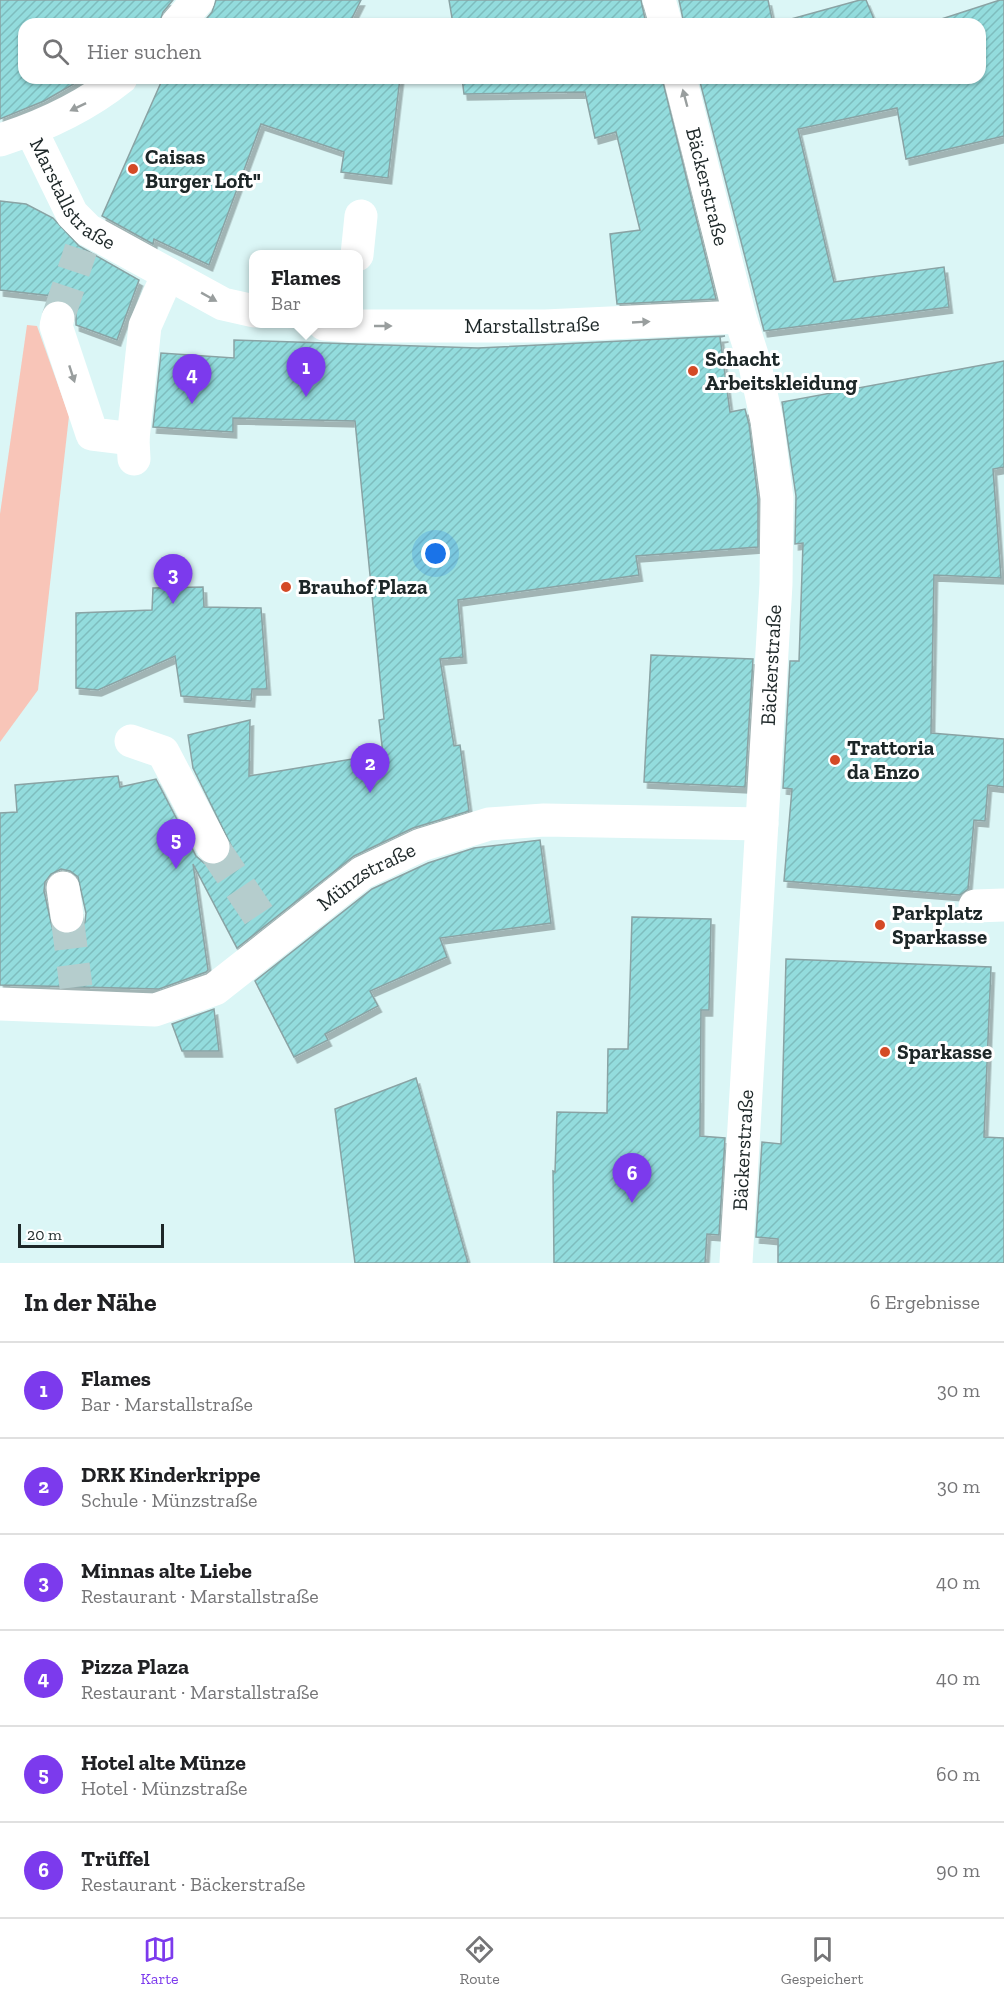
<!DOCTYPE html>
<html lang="de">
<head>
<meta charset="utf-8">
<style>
	body { margin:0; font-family:"Zilla Slab",serif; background:#f6f6f6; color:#202124 }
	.scale { position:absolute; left:18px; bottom:15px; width:146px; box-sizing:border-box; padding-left:6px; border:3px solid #1d2728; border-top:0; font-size:16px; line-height:21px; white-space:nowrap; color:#1d2728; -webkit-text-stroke:4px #fff; paint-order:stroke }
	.you { position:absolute; left:436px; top:554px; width:21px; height:21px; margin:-15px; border:4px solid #fff; border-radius:50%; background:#1a73e8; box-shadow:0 0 0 9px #1a73e833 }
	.badge { display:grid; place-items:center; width:39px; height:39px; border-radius:50%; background:#7c3aed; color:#fff; font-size:20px; font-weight:700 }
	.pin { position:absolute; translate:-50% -50px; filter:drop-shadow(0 2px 3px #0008) }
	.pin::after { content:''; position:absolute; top:32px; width:21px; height:18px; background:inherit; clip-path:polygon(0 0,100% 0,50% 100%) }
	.popup { position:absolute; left:249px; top:250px; width:114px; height:78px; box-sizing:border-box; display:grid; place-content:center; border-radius:12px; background:#fff; filter:drop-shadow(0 2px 4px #0005); font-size:20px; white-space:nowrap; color:#757577 }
	.popup b { font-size:22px; color:#202124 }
	.popup::after { content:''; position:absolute; left:50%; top:100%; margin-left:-12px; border:12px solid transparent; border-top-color:#fff }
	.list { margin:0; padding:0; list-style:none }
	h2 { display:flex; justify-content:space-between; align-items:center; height:78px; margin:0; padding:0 24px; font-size:26px }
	h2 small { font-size:20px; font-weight:400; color:#757577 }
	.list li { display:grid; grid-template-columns:39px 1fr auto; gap:18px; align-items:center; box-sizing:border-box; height:96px; padding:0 24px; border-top:2px solid #e0e0e0 }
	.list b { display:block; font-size:22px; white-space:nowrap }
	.list p { margin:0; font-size:20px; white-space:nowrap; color:#757577 }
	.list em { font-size:20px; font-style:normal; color:#757577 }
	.icon { flex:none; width:33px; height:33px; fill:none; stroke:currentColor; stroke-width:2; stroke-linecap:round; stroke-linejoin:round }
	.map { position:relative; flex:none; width:1004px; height:1263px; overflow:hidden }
	.search { position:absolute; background:#fff; box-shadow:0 2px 4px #0004; left:18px; right:18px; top:18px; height:66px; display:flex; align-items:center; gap:15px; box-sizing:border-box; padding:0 21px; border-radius:18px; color:#757577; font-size:22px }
	.sheet { height:654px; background:#fff }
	nav { display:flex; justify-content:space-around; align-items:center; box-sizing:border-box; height:84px; border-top:2px solid #e0e0e0; background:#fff; font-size:16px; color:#757577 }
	nav a { display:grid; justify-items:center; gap:3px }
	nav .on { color:#7c3aed }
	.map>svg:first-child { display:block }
	.park { fill:#f8c5b8 }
	.building { fill:url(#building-hatch); stroke:#8aa3a4; stroke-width:1.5; fill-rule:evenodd; filter:url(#shadow) }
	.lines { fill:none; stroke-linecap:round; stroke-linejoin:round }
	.minor-tunnel { stroke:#b5cdcd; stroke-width:33; stroke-dasharray:33 16; stroke-linecap:butt }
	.minor { stroke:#fff; stroke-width:33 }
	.oneway { fill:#999e9e }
	.poi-dot { fill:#d44a26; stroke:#fff; stroke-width:2 }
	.labels { text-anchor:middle; stroke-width:6; stroke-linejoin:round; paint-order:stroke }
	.poi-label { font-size:21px; font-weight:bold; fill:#1d2728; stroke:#fff; text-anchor:start }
	.street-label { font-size:21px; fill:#1d2728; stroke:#fff }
</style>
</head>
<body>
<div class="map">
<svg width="1004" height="1263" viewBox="0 0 1004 1263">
	<defs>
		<pattern id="building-hatch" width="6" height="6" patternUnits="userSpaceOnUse" patternTransform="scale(1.5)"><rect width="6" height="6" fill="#93dcdd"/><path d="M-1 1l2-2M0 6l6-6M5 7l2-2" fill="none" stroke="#7ebdbe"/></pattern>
		<filter id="shadow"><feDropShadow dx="3.5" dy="6" stdDeviation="0" flood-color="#0004"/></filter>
	</defs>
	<rect width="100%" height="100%" fill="#dbf6f6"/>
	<!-- park -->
	<path class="park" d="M27,325L37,326L69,416L38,690L0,742V514Z"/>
	<!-- building -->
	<g class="building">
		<path d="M0,0H173L163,12L159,24H24V78H84L44,101L0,119Z"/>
		<path d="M216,0H361L349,24H202L212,12Z"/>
		<path d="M449,0H641L646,24H453Z"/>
		<path d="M679,0H768L773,24H684Z"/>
		<path d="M860,0H866L876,24H773Z"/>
		<path d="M1000,0H1004V136L906,159L897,108L798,129L834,282L944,267L949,307L764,331L699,78H980V24H926Z"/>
		<path d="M163,78H400L388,178L341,172L344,152L261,124L209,265L154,239L153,244L102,216Z"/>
		<path d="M462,78H662L716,299L617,304L610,234L640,230L616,132L595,138L585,92L464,94Z"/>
		<path d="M0,201L26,204L53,218L79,246L139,280L117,340L76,325V312L71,305L63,300L50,301L52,296L0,290Z"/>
		<path d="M725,336L720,337L730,412L745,409L749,424L758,499V547L636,556L639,575L458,600L463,657L440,659L454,746L460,745L469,811L413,828L354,856L237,948L193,864L208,970L206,972L159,989L0,985V813L17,812L15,785L118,776L120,787L156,779L196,856L204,863L213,866L222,863L228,857L232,847L193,768L188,735L250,720L249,776L383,754L379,720L384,719L355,421L233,418V432L153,427L161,353L234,358V340L478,348ZM61,869L70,871L78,877L86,913L85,922L79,930L69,935L60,933L52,927L44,891L45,882L51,874Z"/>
		<path d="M1004,361V467L993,469L1001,578L934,575L931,733L1004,739V787L988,785L985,821L974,820L968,889L960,895L784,881L792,789L783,788L790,661H799L803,543L795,544L796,496L782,402Z"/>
		<path d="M203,587L204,607L261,608L267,689H252L251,701L181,696L175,656L98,690L76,688V613L152,610L153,588Z"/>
		<path d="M651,655L753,659L745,787L644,782Z"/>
		<path d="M540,840L551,923L440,938L447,957L370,991L378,1006L325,1034L328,1040L294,1057L255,981L372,889L428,863L474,848Z"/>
		<path d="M632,917L711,919L709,1010H701L700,1136L725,1138L719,1235L707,1234L705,1263H554L553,1171L555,1172L557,1112L607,1113L608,1049H628Z"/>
		<path d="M786,959L991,967L984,1137L1004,1138V1263H778V1239L756,1237L762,1142L781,1144Z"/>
		<path d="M214,1009L219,1051H182L172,1024Z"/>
		<path d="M416,1078L468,1263H355L335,1109Z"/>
	</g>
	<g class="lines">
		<!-- minor-tunnel -->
		<g class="minor-tunnel">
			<path d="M58,318L81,249"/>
			<path d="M213,847L266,926"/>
			<path d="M67,916L76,987"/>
		</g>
		<!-- minor -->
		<g class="minor">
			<path d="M659,0L666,24"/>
			<path d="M177,24L198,0"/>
			<path id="s1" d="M680,78L740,317L754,361L767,421L777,498L776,584L736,1263"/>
			<path id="s2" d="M31,130L72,214L88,230L223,304L254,311"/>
			<path d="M0,140C44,126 85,107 121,78"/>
			<path d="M357,255L361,216"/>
			<path d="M58,318L56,326L92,434L133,439"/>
			<path id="s3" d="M324,324L350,326H545L740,317"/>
			<path d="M134,459L133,439L145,326L168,274"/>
			<path d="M131,741L163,752L213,847"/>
			<path d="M63,888L67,916"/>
			<path d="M975,906L1004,905"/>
			<path id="s4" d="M0,1004L155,1010L215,989L362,873L421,845L489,824L544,820L762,824"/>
		</g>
	</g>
	<!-- one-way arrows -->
	<defs><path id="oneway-solid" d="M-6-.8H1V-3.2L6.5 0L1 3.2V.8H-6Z" transform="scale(1.5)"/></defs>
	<g class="oneway">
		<use href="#oneway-solid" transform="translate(685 98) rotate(-105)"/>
		<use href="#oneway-solid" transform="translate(78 107) rotate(154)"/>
		<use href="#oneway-solid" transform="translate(209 297) rotate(29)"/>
		<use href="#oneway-solid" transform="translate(641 322) rotate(-3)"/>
		<use href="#oneway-solid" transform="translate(383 326)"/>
		<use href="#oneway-solid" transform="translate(72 374) rotate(72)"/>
	</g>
	<!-- markers -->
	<g class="poi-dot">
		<circle cx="133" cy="169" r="6"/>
		<circle cx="693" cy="371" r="6"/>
		<circle cx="286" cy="587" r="6"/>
		<circle cx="835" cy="760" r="6"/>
		<circle cx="880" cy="925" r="6"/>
		<circle cx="885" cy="1052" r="6"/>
	</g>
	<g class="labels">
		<!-- poi labels -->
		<g class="poi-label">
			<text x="145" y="164">Caisas<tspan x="145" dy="24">Burger Loft"</tspan></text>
			<text x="705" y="366">Schacht<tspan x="705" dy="24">Arbeitskleidung</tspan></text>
			<text x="298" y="594">Brauhof Plaza</text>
			<text x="847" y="755">Trattoria<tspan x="847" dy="24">da Enzo</tspan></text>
			<text x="892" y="920">Parkplatz<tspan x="892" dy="24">Sparkasse</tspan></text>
			<text x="897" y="1059">Sparkasse</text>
		</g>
		<!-- street labels -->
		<g class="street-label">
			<text dy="7" stroke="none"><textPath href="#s1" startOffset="112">Bäckerstraße</textPath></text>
			<text dy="7" stroke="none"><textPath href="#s2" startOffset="78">Marstallstraße</textPath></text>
			<text dy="7" stroke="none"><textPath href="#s3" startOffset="208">Marstallstraße</textPath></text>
			<text transform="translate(771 665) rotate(-87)" y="7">Bäckerstraße</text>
			<text dy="7" stroke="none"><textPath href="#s4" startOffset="408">Münzstraße</textPath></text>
			<text transform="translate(743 1150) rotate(-87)" y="7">Bäckerstraße</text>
		</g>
	</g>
</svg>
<div class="scale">20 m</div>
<div class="you"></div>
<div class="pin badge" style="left:306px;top:397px">1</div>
<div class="popup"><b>Flames</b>Bar</div>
<div class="pin badge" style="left:370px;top:793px">2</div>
<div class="pin badge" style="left:173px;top:604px">3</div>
<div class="pin badge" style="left:192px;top:404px">4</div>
<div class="pin badge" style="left:176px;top:869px">5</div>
<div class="pin badge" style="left:632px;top:1203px">6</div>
<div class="search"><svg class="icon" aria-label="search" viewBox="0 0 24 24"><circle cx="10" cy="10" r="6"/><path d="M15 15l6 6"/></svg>Hier suchen</div>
</div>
<section class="sheet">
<h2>In der Nähe<small>6 Ergebnisse</small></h2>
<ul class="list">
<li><span class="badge">1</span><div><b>Flames</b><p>Bar · Marstallstraße</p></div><em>30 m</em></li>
<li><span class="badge">2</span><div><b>DRK Kinderkrippe</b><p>Schule · Münzstraße</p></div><em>30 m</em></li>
<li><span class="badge">3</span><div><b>Minnas alte Liebe</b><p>Restaurant · Marstallstraße</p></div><em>40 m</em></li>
<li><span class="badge">4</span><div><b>Pizza Plaza</b><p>Restaurant · Marstallstraße</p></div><em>40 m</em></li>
<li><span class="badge">5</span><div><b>Hotel alte Münze</b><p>Hotel · Münzstraße</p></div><em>60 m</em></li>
<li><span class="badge">6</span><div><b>Trüffel</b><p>Restaurant · Bäckerstraße</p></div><em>90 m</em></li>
</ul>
</section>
<nav>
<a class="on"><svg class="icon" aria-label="map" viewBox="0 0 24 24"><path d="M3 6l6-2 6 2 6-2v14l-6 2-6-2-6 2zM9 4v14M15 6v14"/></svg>Karte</a>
<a><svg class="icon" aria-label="directions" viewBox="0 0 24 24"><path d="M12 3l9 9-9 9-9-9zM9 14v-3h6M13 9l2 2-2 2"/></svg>Route</a>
<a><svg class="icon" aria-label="saved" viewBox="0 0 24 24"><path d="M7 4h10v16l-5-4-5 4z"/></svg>Gespeichert</a>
</nav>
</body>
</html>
